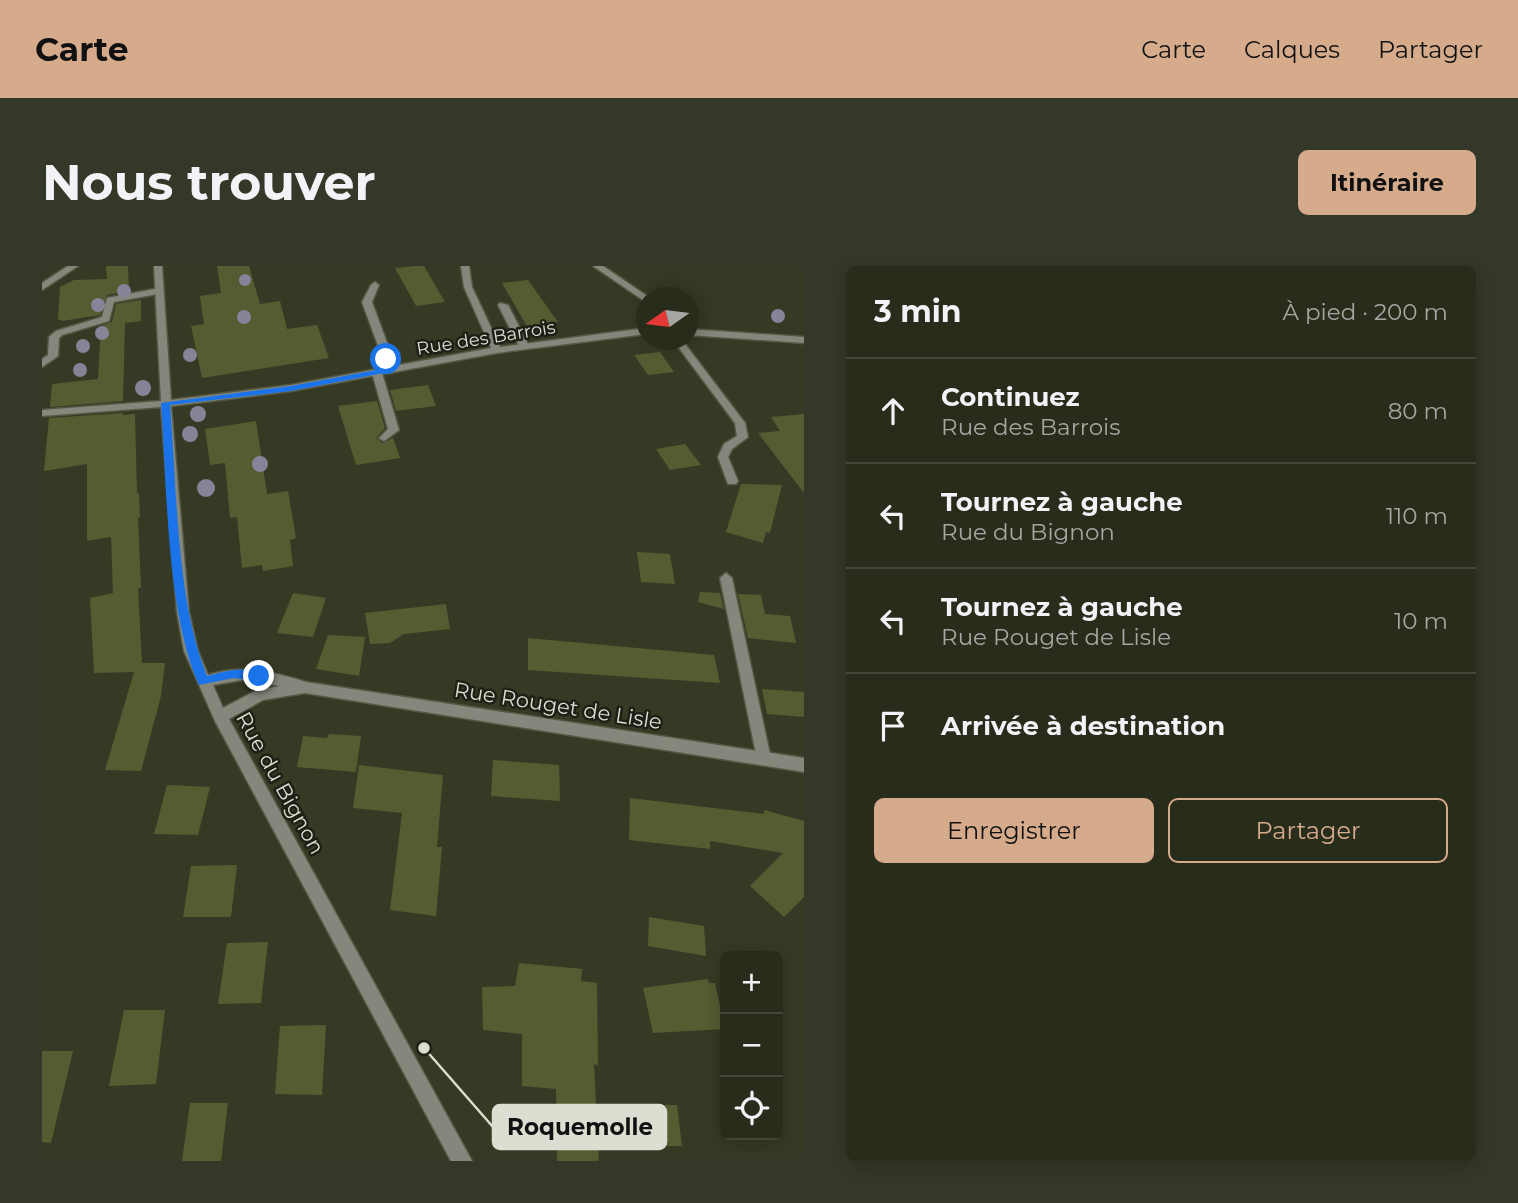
<!DOCTYPE html>
<html lang="fr">
<head>
<meta charset="utf-8">
<style>
	body { margin:0; font-family:Montserrat,sans-serif; background:#343828; color:#f1f3f6 }
	.controls { position:absolute; right:21px; bottom:21px; display:grid; overflow:hidden; border-radius:10px; box-shadow:0 4px 18px #0003 }
	.controls button { width:63px; height:63px; display:grid; place-items:center; padding:0; border:0; border-bottom:2px solid #44483a; background:#282c1b; color:#f1f3f6; font:35px sans-serif }
	.compass { position:absolute; left:594px; top:21px; width:63px; height:63px; border-radius:50%; background:#282c1b; box-shadow:0 4px 18px #0003; rotate:256deg }
	.stop { position:absolute; width:21px; height:21px; margin:-16px; border:5px solid #1a73e8; border-radius:50%; background:#fff }
	.stop.end { background:#1a73e8; border-color:#fff; box-shadow:0 2px 7px #0008 }
	.list { margin:0; padding:0; list-style:none }
	h2 { display:flex; justify-content:space-between; align-items:center; height:91px; margin:0; padding:0 28px; font-size:30px }
	h2 small { font-size:23px; font-weight:400; color:#a5a7a3 }
	.list li { display:grid; grid-template-columns:46px 1fr auto; gap:21px; align-items:center; box-sizing:border-box; height:105px; padding:0 28px; border-top:2px solid #44483a }
	.list b { display:block; font-size:26px; white-space:nowrap }
	.list p { margin:0; font-size:23px; white-space:nowrap; color:#a5a7a3 }
	.list em { font-size:23px; font-style:normal; color:#a5a7a3 }
	.actions { display:flex; gap:14px; padding:21px 28px }
	.actions a { flex:1; padding:16px 0; border:2px solid #d6ab8b; border-radius:10px; text-align:center; font-size:24px; color:#d6ab8b }
	.actions .main { background:#d6ab8b; color:#111 }
	.icon { flex:none; width:38px; height:38px; fill:none; stroke:currentColor; stroke-width:2; stroke-linecap:round; stroke-linejoin:round }
	.map { position:relative; flex:none; width:762px; height:895px; overflow:hidden; border-radius:10px }
	header { display:flex; align-items:center; gap:42px; box-sizing:border-box; height:98px; padding:0 35px; background:#d6ab8b; color:#111 }
	header strong { font-size:33px }
	nav { display:flex; gap:38px; margin-inline-start:auto; font-size:24px }
	.intro { display:flex; align-items:center; justify-content:space-between; box-sizing:border-box; height:168px; padding:0 42px }
	h1 { margin:0; font-size:49px }
	.button { padding:18px 32px; border-radius:10px; background:#d6ab8b; color:#111; font-size:24px; font-weight:700 }
	main { display:flex; gap:42px; padding:0 42px }
	aside { flex:1; background:#282c1b; border-radius:10px; box-shadow:0 4px 18px #0003 }
	.map>svg:first-child { display:block }
	.building { fill:#555c32 }
	.lines { fill:none; stroke-linecap:round; stroke-linejoin:round }
	.lane-casing { stroke:#545843; stroke-width:3 }
	.street-casing { stroke:#545843; stroke-width:3 }
	.lane { fill:#85877c; fill-rule:evenodd }
	.street { fill:#85877c; fill-rule:evenodd }
	.tree { fill:#858498 }
	.route { fill:#1a73e8 }
	.labels { text-anchor:middle; stroke-width:5; stroke-linejoin:round; paint-order:stroke }
	.far-street-label { font-size:18px; fill:#dbded0; stroke:#1e2016 }
	.street-label { font-size:21px; fill:#dbded0; stroke:#1e2016 }
	.leader { fill:none; stroke:#dbded0; stroke-width:2.5 }
	.callout-dot { fill:#dbded0; stroke:#1e2016; stroke-width:2.5 }
	.callout { fill:#dbded0; stroke:#dbded0; stroke-width:2.5 }
	.callout-label { font-size:23px; text-anchor:middle; font-weight:bold; fill:#111 }
</style>
</head>
<body>
<header>
<strong>Carte</strong>
<nav><a>Carte</a><a>Calques</a><a>Partager</a></nav>
</header>
<div class="intro"><h1>Nous trouver</h1><a class="button">Itinéraire</a></div>
<main>
<div class="map">
<svg width="762" height="895" viewBox="0 0 762 895">
	<rect width="100%" height="100%" fill="#363a24"/>
	<!-- building -->
	<g class="building">
		<path d="M64,0H86L87,25L65,29L58,49L20,55L16,53L18,21L32,14L65,13Z"/>
		<path d="M175,0H207L218,38L238,35L245,63L275,59L287,92L160,112L149,60L162,58L158,30L179,27Z"/>
		<path d="M373,0H382L403,36L374,40L353,2Z"/>
		<path d="M486,14L516,56L486,62L460,17Z"/>
		<path d="M99,34V55L83,57L81,135L8,141L10,118L56,113L59,60L70,56L74,38Z"/>
		<path d="M618,86L632,106L606,109L592,89Z"/>
		<path d="M386,119L394,140L354,145L348,124Z"/>
		<path d="M335,135L343,162L334,172L341,177L351,172L358,192L314,199L296,140Z"/>
		<path d="M81,147V149L93,148L95,227H97L98,251L96,252L99,322H96L100,397H123L119,430L99,505L63,504L92,406L52,407L48,332L71,327L69,271L45,275V198L2,205L7,152Z"/>
		<path d="M762,148V227L716,167L738,165L729,151Z"/>
		<path d="M214,155L225,228L246,225L254,272L248,274L251,300L221,305L220,299L200,302L195,251L188,252L183,197L168,199L163,163Z"/>
		<path d="M643,178L659,199L628,204L614,183Z"/>
		<path d="M699,218L740,219L728,267L724,266L721,277L684,266Z"/>
		<path d="M595,286L628,288L633,318L599,316Z"/>
		<path d="M658,326L678,327L682,343L656,336Z"/>
		<path d="M251,327L284,332L271,371L235,367Z"/>
		<path d="M696,328L719,329L723,348L748,350L754,377L706,372Z"/>
		<path d="M404,338L408,363L362,368L348,377L328,378L323,347Z"/>
		<path d="M286,369L323,371L317,410L274,403Z"/>
		<path d="M486,372L672,389L678,417L486,404Z"/>
		<path d="M720,423L762,426V451L725,448Z"/>
		<path d="M287,468L319,470L314,506L255,501L261,470L285,472Z"/>
		<path d="M451,494L517,499L518,535L449,530Z"/>
		<path d="M317,499L401,509L395,581H400L394,650L348,644L360,547L311,542Z"/>
		<path d="M125,519L168,521L156,569L112,568Z"/>
		<path d="M588,532L722,548V544L762,555V631L742,651L708,620L741,587L668,575V583L587,574Z"/>
		<path d="M195,599L189,651H141L149,600Z"/>
		<path d="M607,651L662,660L664,690L606,680Z"/>
		<path d="M226,676L219,737L176,738L185,677Z"/>
		<path d="M477,697L540,703L539,715L555,717L556,799L552,798L557,895H515L514,823L480,820V768L441,764L440,721L473,720Z"/>
		<path d="M666,713L667,717H673L683,763L611,767L601,722Z"/>
		<path d="M82,744H123L114,818L67,820Z"/>
		<path d="M284,759L280,829L233,828L238,760Z"/>
		<path d="M0,785H31L9,877L0,876Z"/>
		<path d="M148,837H186L179,895H140Z"/>
		<path d="M599,839H635L640,880H604Z"/>
	</g>
	<g class="lines">
		<defs>
			<g id="lane">
				<path d="M551,0H561L608,32H604V35L601,34Z"/>
				<path d="M333,16L337,19L330,36L355,104L350,107L345,104L320,36L329,19Z"/>
				<path d="M118,22L122,25L121,27L72,36L67,55L20,69L17,72L16,90L0,101V93L6,89L7,71L14,65L60,51L65,32Z"/>
				<path d="M458,37L466,39L487,80L485,82L477,80L456,39Z"/>
				<path d="M631,74H640L703,157L706,171L690,183L686,191L696,215L694,218H686L676,191L682,178L695,170L693,157Z"/>
				<path d="M335,104L340,107L357,164L342,175L337,172L346,163L330,107Z"/>
				<path d="M684,307L690,312L729,493L727,498L722,499L717,498L715,493L678,312Z"/>
			</g>
			<g id="street">
				<path d="M26,0H36L0,24V17Z"/>
				<path d="M112,0H120L129,134L249,119L449,82L422,21L419,0H427L430,21L458,81L604,62V68L455,87L249,125L129,140L147,346L156,385L166,409C199,398 232,406 264,416L762,492V506L263,427L221,434L187,453L430,895H409L173,455L142,385L135,346L119,141L0,150V144L119,135ZM200,414L238,420L213,425L181,442L171,419Z"/>
				<path d="M646,63L762,71V77L646,69Z"/>
			</g>
		</defs>
		<!-- lane casing -->
		<use href="#lane" class="lane-casing"/>
		<!-- street casing -->
		<use href="#street" class="street-casing"/>
		<!-- lane -->
		<use href="#lane" class="lane"/>
		<!-- street -->
		<use href="#street" class="street"/>
	</g>
	<!-- trees -->
	<g class="tree">
		<circle cx="203" cy="14" r="6"/>
		<circle cx="82" cy="25" r="7"/>
		<circle cx="56" cy="39" r="7"/>
		<circle cx="736" cy="50" r="7"/>
		<circle cx="202" cy="51" r="7"/>
		<circle cx="60" cy="67" r="7"/>
		<circle cx="41" cy="80" r="7"/>
		<circle cx="148" cy="89" r="7"/>
		<circle cx="38" cy="104" r="7"/>
		<circle cx="101" cy="122" r="8"/>
		<circle cx="156" cy="148" r="8"/>
		<circle cx="148" cy="168" r="8"/>
		<circle cx="218" cy="198" r="8"/>
		<circle cx="164" cy="222" r="9"/>
	</g>
	<!-- route -->
	<path class="route" d="M344,90L352,105L249,125L128,139C135,223 134,333 165,410C181,406 209,397 223,410L217,415L191,412L157,419C124,346 125,218 119,137L249,120L345,102L340,93Z"/>
	<g class="labels">
		<!-- far-street labels -->
		<g class="far-street-label">
			<text transform="translate(444 72) rotate(-9)" y="6">Rue des Barrois</text>
		</g>
		<!-- street labels -->
		<g class="street-label">
			<text transform="translate(516 440) rotate(9)" y="7">Rue Rouget de Lisle</text>
			<text transform="translate(238 517) rotate(61)" y="7">Rue du Bignon</text>
		</g>
	</g>
	<!-- callouts -->
	<path class="leader" d="M382 782L451 861"/>
	<circle class="callout-dot" cx="382" cy="782" r="7"/>
	<rect class="callout" x="451" y="839" width="173" height="44" rx="7"/>
	<g class="callout-label">
		<text x="538" y="869">Roquemolle</text>
	</g>
</svg>
<div class="controls">
<button>+</button>
<button>−</button>
<button><svg class="icon" aria-label="locate" viewBox="0 0 24 24"><circle cx="12" cy="12" r="6"/><path d="M12 2v4M12 18v4M2 12h4M18 12h4"/></svg></button>
</div>
<svg class="compass" viewBox="-18 -18 36 36"><path d="M0-13l5 13h-10z" fill="#e53935"/><path d="M0 13l5-13h-10z" fill="#a5a7a3"/></svg>
<div class="stop" style="left:344px;top:93px"></div>
<div class="stop end" style="left:217px;top:410px"></div>
</div>
<aside>
<h2>3 min<small>À pied · 200 m</small></h2>
<ul class="list">
<li><svg class="icon" aria-label="ahead" viewBox="0 0 24 24"><path d="M12 20V5M6 11l6-6 6 6"/></svg><div><b>Continuez</b><p>Rue des Barrois</p></div><em>80 m</em></li>
<li><svg class="icon" aria-label="left" viewBox="0 0 24 24"><path d="M17 20v-9H6M10 6l-5 5 5 5"/></svg><div><b>Tournez à gauche</b><p>Rue du Bignon</p></div><em>110 m</em></li>
<li><svg class="icon" aria-label="left" viewBox="0 0 24 24"><path d="M17 20v-9H6M10 6l-5 5 5 5"/></svg><div><b>Tournez à gauche</b><p>Rue Rouget de Lisle</p></div><em>10 m</em></li>
<li><svg class="icon" aria-label="arrive" viewBox="0 0 24 24"><path d="M6 21V4h12l-3 4 3 4H6"/></svg><div><b>Arrivée à destination</b></div></li>
</ul>
<div class="actions"><a class="main">Enregistrer</a><a>Partager</a></div>
</aside>
</main>
</body>
</html>
